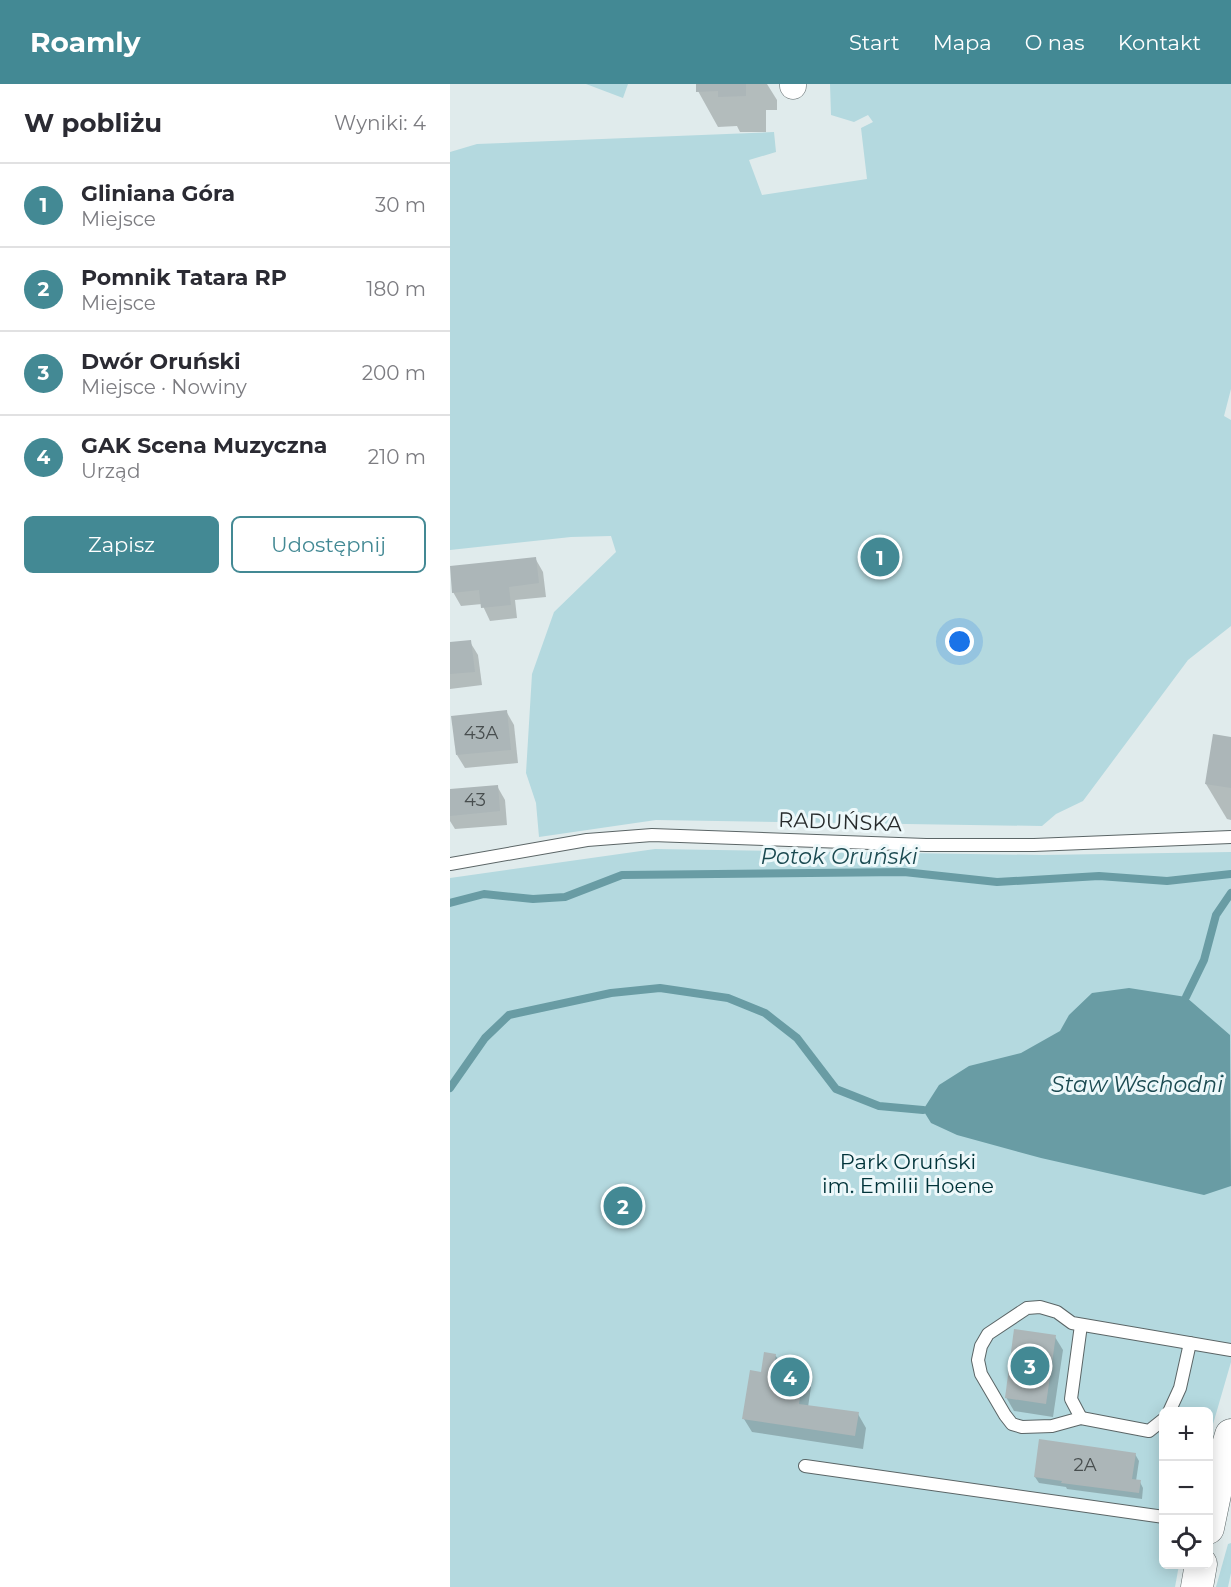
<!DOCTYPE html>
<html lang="pl">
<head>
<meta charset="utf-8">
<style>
	body { margin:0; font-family:Montserrat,sans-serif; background:#f7f7f7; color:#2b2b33 }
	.controls { position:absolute; right:18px; bottom:18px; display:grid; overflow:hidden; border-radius:9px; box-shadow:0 3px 15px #0003 }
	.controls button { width:54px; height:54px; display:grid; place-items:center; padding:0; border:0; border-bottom:2px solid #e1e1e2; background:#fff; color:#2b2b33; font:30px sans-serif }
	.you { position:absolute; left:510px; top:558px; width:21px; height:21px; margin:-15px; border:4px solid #fff; border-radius:50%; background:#1a73e8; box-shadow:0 0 0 9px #1a73e833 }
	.badge { display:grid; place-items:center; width:39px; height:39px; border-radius:50%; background:#438994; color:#fff; font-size:20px; font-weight:700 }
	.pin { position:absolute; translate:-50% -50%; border:3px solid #fff; box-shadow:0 2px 6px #0006 }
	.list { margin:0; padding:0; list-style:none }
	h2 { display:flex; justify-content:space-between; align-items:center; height:78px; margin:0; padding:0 24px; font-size:26px }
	h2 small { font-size:20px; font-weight:400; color:#7c7c81 }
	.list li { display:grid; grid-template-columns:39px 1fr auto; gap:18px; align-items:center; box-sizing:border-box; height:84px; padding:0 24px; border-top:2px solid #e1e1e2 }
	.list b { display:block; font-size:22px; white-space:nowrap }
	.list p { margin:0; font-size:20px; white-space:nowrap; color:#7c7c81 }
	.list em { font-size:20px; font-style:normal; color:#7c7c81 }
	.actions { display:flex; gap:12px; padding:18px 24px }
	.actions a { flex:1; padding:14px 0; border:2px solid #438994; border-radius:9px; text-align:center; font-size:21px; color:#438994 }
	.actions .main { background:#438994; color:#fff }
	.icon { flex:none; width:33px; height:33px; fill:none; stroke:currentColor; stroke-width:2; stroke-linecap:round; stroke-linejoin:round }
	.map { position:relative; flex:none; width:781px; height:1503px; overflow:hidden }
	header { display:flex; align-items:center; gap:36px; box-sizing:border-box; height:84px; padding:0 30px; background:#438994; color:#fff }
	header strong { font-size:28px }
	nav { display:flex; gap:33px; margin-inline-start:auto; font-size:21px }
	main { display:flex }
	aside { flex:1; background:#fff }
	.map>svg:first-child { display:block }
	.green { fill:#b4d9df }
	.water { fill:#699ca4 }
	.shadow { fill:#0003 }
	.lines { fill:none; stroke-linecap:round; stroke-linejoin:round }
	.stream { stroke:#699ca4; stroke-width:8 }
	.building { fill:#acb6b8 }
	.service-casing { stroke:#5b6566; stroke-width:14 }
	.minor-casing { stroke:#5b6566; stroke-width:27 }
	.tertiary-casing { stroke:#5b6566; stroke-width:33 }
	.service { stroke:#fff; stroke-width:12 }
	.minor { stroke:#fff; stroke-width:26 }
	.tertiary { stroke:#fff; stroke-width:32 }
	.labels { text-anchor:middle; stroke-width:6; stroke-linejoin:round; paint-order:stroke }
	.number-label { font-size:18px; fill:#484e4f }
	.street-label { font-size:21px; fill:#272b2c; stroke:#edf8fa }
	.park-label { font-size:21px; fill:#003339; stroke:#edf8fa }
	.water-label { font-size:22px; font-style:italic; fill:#1b4a51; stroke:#edf8fa }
</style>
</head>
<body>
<header>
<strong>Roamly</strong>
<nav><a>Start</a><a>Mapa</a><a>O nas</a><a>Kontakt</a></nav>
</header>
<main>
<aside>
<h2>W pobliżu<small>Wyniki: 4</small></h2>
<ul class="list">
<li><span class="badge">1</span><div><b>Gliniana Góra</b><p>Miejsce</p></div><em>30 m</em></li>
<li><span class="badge">2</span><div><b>Pomnik Tatara RP</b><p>Miejsce</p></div><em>180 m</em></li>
<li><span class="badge">3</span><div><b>Dwór Oruński</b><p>Miejsce · Nowiny</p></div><em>200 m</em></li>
<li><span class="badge">4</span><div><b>GAK Scena Muzyczna</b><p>Urząd</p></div><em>210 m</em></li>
</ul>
<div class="actions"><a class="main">Zapisz</a><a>Udostępnij</a></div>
</aside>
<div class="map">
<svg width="781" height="1503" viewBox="0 0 781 1503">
	<rect width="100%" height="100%" fill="#e0ebec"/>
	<!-- green -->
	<g class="green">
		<path d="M136,0H178L173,14Z"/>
		<path d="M380,0H781V305L774,332L781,336V542L738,576L633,717L606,730L592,742L206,736L89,753L86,719L76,689L82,590L104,528L166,468L161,452L121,453L0,466V68L27,60L324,48L326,68L299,76L312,111L417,95L411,44L423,38L418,31L404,38L381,31Z"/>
		<path d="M205,765L592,771L781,768V1278L759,1354L758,1328H714V1480L729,1481L725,1503H0V794Z"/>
		<path d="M781,1459V1489L778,1503H766L778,1460Z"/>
	</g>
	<!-- water -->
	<path class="water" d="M679,904L736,913L780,951L781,1102L754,1111L591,1074L507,1051L481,1039L473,1026L489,1001L519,982L571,969L610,947L619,931L642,909Z"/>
	<!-- shadow -->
	<g class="shadow">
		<path d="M247,0H317L327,16V26H316V48H290L287,42L268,43L248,7Z"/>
		<path d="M85,474L93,488L96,513L65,516L67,534L40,537L32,520L11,522L3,508Z"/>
		<path d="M20,558L28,571L32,601L0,605V560Z"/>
		<path d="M56,627L64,641L68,679L15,684L7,671Z"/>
		<path d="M781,654V736L777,735L756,700Z"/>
		<path d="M47,702L55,716L57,741L5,745L0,737V706Z"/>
		<path d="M605,1253L613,1266L603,1333L564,1327L556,1313Z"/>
		<path d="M325,1271L337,1286L353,1289L361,1303L358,1323L408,1330L416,1344L413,1365L302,1348L294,1335L313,1289Z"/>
		<path d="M685,1370L689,1377L686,1397L690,1398L693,1404L692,1415L617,1405L616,1403L589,1399L585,1393Z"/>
	</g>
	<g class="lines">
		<!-- stream -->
		<g class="stream">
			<path d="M0,819L34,810L83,815L115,813L172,791L454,788L547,798L649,792L717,797L781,790"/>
			<path d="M736,913L754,876L766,831L781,809"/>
			<path d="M0,1004L35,954L59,931L161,909L210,904L278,914L315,929L347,954L386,1005L429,1022L473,1026"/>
		</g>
	</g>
	<!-- building -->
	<g class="building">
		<path d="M246,0H296V12L268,13V7L246,8Z"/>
		<path d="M86,473L89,499L59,503L61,521L31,524L29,506L2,509L0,482Z"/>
		<path d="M21,556L25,588L0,590V558Z"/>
		<path d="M57,626L61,666L6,671L1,632Z"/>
		<path d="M763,650L781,653V704L755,700Z"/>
		<path d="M48,701L50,727L0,732V705Z"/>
		<path d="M564,1245L606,1251L596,1320L555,1314Z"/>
		<path d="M314,1268L326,1270L325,1276L333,1277V1284L354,1287L349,1320L409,1328L405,1352L292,1335L300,1286L311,1288Z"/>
		<path d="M589,1355L686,1369L682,1395L691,1396L689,1409L611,1399L612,1397L584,1393Z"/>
		<path d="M712,1402H714V1418H710Z"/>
	</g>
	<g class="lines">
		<defs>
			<g id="service">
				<path d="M0,780L137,756L202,751L476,761H584L781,753"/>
				<path d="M719,1328L730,1304L740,1259"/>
				<path d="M631,1334L621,1315L631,1241"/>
				<path d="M714,1335L699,1347L631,1334L602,1342L572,1343L562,1340L555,1331L531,1290L528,1276L531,1262L538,1250L577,1224L590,1223L607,1228L622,1239L781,1266"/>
				<path d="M355,1382L714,1433"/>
			</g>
			<path id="minor" d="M343,0V2"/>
			<g id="tertiary">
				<path d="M758,1444L769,1391L781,1351"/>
				<path d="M747,1503L751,1480"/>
			</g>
		</defs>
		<!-- service casing -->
		<use href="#service" class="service-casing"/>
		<!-- minor casing -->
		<use href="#minor" class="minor-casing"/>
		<!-- tertiary casing -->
		<use href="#tertiary" class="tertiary-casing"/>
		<!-- service -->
		<use href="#service" class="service"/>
		<!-- minor -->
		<use href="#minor" class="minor"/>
		<!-- tertiary -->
		<use href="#tertiary" class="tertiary"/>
	</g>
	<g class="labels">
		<!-- number labels -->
		<g class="number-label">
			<text x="31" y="655">43A</text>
			<text x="25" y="722">43</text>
			<text x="635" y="1387">2A</text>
		</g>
		<!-- street labels -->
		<g class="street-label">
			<text transform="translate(390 738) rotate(2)" y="7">RADUŃSKA</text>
		</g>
		<!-- park labels -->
		<g class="park-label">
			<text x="458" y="1085">Park Oruński<tspan x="458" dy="24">im. Emilii Hoene</tspan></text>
		</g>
		<!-- water labels -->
		<g class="water-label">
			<text x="389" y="780">Potok Oruński</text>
			<text x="687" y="1008">Staw Wschodni</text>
		</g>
	</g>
</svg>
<div class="controls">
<button>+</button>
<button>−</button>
<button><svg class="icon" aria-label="locate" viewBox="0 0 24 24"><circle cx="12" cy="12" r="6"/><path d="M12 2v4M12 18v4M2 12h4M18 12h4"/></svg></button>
</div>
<div class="you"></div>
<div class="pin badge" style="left:430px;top:473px">1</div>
<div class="pin badge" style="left:173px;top:1122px">2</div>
<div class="pin badge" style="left:580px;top:1282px">3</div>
<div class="pin badge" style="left:340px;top:1293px">4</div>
</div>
</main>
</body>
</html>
